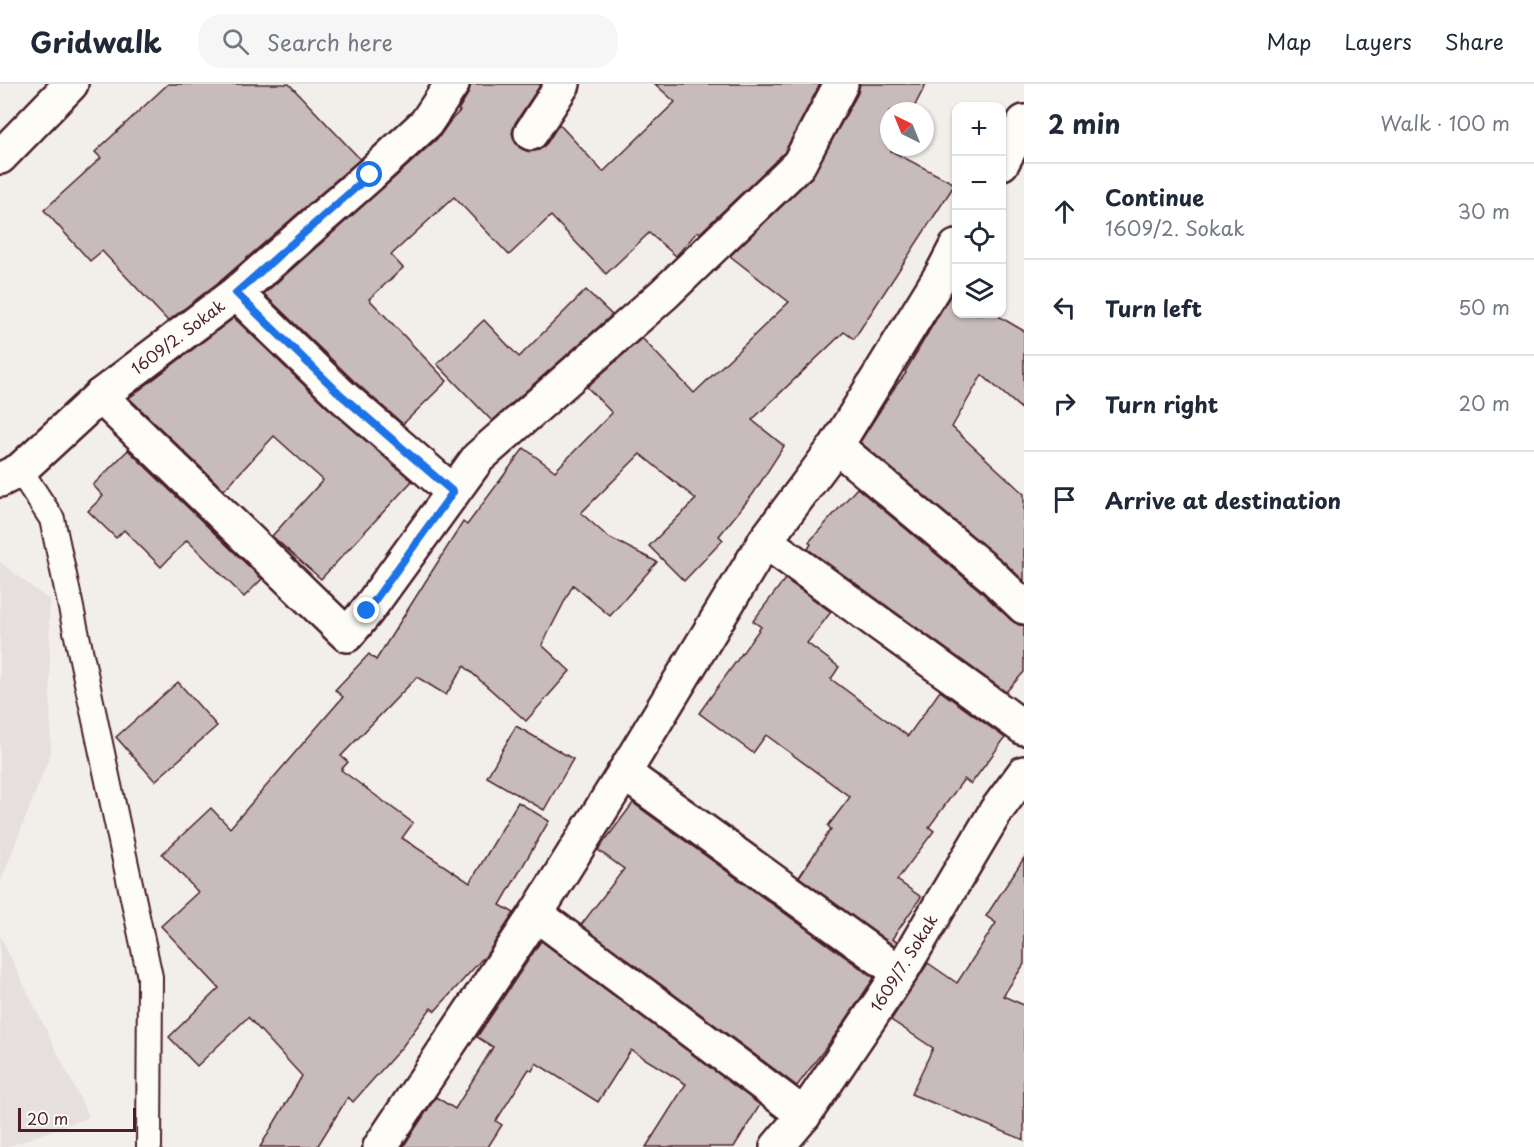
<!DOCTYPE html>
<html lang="en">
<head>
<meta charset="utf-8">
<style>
	body { margin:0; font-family:"Playpen Sans",sans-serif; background:#f6f6f7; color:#1f2937 }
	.controls { position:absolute; right:18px; top:18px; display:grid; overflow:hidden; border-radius:12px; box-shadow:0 2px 4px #0004 }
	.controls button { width:54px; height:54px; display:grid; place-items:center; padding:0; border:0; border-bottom:2px solid #e0e1e3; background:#fff; color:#1f2937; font:30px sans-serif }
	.compass { position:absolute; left:880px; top:18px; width:54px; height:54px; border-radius:50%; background:#fff; box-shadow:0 2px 4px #0004; rotate:317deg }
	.scale { position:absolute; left:18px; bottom:15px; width:118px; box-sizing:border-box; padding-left:6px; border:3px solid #4a1f2b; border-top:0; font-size:16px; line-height:21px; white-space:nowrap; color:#4a1f2b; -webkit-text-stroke:4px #fdfcf7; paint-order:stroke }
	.stop { position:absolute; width:18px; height:18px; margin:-14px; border:4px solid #1a73e8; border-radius:50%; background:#fff }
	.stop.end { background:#1a73e8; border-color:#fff; box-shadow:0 2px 6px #0008 }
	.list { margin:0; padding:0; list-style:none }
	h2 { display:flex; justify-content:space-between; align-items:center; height:78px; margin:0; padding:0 24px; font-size:26px }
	h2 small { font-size:20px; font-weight:400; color:#747a83 }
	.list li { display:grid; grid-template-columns:39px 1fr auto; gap:18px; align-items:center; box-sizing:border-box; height:96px; padding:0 24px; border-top:2px solid #e0e1e3 }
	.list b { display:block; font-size:22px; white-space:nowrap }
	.list p { margin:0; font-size:20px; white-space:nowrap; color:#747a83 }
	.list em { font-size:20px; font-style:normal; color:#747a83 }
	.icon { flex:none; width:33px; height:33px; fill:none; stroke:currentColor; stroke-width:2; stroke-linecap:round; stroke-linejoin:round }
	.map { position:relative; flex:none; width:1024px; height:1063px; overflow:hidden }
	header { display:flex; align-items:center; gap:36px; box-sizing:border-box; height:84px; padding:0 30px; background:#fff; border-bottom:2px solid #e0e1e3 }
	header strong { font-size:28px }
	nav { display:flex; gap:33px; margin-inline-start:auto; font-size:21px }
	.search { width:420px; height:54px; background:#f6f6f7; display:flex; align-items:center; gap:15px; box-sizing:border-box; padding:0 21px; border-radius:24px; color:#747a83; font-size:22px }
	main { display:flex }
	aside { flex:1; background:#fff }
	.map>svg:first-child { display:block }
	.built { fill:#e5dfdd }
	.building { fill:#c8bbbb; stroke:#4a1f2b; stroke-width:1.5 }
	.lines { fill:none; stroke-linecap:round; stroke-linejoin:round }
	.service-casing { stroke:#4a1f2b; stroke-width:28 }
	.minor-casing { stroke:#4a1f2b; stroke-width:38 }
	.tertiary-casing { stroke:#4a1f2b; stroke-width:38 }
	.secondary-casing { stroke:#4a1f2b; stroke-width:38 }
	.service { stroke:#fdfcf7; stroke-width:24 }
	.minor { stroke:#fdfcf7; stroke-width:33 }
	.tertiary { stroke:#fdfcf7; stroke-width:33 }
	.secondary { stroke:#fdfcf7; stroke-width:33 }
	.route { stroke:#1a73e8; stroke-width:8 }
	.labels { text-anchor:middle; stroke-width:4.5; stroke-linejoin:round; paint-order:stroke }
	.street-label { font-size:16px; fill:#4a1f2b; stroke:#fdfcf7 }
</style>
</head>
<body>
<header>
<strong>Gridwalk</strong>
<div class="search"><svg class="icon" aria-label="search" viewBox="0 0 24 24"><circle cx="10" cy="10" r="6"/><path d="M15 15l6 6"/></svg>Search here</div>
<nav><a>Map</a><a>Layers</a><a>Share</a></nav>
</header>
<main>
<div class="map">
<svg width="1024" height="1063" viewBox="0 0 1024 1063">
	<rect width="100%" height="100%" fill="#f2efeb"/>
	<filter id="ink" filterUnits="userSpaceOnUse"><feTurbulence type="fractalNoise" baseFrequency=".0167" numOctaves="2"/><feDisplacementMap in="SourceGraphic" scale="12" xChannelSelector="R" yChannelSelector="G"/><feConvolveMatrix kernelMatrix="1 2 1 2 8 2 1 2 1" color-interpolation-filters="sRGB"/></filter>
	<g filter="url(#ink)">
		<!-- built -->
		<g class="built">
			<path d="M0,478L49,516L51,669L0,799Z"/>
			<path d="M0,852L89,1033L7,1063H0Z"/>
		</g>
		<!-- building -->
		<g class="building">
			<path d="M168,0H289L360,75L224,194L168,237L102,167L90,177L44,126L101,74L95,68Z"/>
			<path d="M471,0H541L515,39L512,49L515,58L520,64L529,68L539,66L547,59L559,40L603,88L675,18L655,0H820L784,69L700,149L698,147L676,172L649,149L606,190L551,132L509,171L454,113L391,171L403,184L369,215L447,297L403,340L354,297L264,210L382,105L439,53L451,36L460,27L458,26L468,10Z"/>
			<path d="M860,0H926L912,27H889V63H893L891,67L955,100L854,255L844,248L752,336L784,362L753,410L719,452L723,456L684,497L649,462L696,415L640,370L581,429L608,453L657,478L610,532L573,501L542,561L570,587L526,637L464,582L446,611L417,593L341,672L348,678L341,686L413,739L402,754L470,799L518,718L549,737L500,821L514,829L483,876L482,875L435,927L431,924L402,963L353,1018L348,1013L317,1063H260L302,992L248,933L197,982L169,953L219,904L161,842L198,808L162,770L211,724L230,744L343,613L335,606L369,570L376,576L463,438L467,441L524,364L555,387L612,329L587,303L642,254L694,309L789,218L730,172L812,93L858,9Z"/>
			<path d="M954,205L957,207V230H995L1024,247V327L982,291L952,343L1024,410V497L1003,477L860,358L895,303L906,289L905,288Z"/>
			<path d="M586,206L612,231L492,337L437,280L484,236L519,273Z"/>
			<path d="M234,234L328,324L412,397L321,495L272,452L323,396L274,352L224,406L129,314Z"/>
			<path d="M128,366L262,495L244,513L187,456L161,483L124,446L116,454L88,427L103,412L93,401Z"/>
			<path d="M857,404L978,505L1011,536L1019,541H1024V588L1006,608L808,465L811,460L809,458Z"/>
			<path d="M785,495L831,528L807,559L839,583L831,595L908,652L940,607L1005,654L971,700L964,695L929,743L934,747L897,796L921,813L892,855L897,858L894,862L799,793L831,745L828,742L850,713L766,651L753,669L699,629L761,543L753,537Z"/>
			<path d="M178,598L217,642L155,697L116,653Z"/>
			<path d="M516,642L573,675L544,726L487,693Z"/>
			<path d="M633,719L874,894L839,946L797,1002L581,841L624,785L598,766Z"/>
			<path d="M1024,774V880L1003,912L1024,921V1056L911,1010L933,964L891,936L928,879L957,899L996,839L986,832Z"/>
			<path d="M541,857L760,1021L734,1063H646L686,1000L631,966L598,1018L536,979L532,987L529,985L496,1037L502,1041L488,1063H403L436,1013L455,1025L493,963L477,953Z"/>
		</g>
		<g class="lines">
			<defs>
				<path id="service" d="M20,386L52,435L150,893L149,1063"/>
				<g id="minor">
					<path d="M531,49L563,0"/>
					<path d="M236,209L341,311L453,408"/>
					<path d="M100,312L347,551L367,527L478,374L664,210L799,80L841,0"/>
					<path d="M836,362L991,491L1024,523"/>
					<path d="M0,396L20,386L100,312L236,209L370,91L426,39L452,0"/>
					<path d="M765,457L1024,644"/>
					<path d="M624,689L900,889"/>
					<path d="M536,830L804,1031"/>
					<path d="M777,1063L804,1031L900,889L996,727L1024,689"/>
				</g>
				<g id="tertiary">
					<path d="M1002,79L1024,38"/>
					<path d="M380,1063L536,830L624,689L765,457L836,362L943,188L956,163"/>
				</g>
				<path id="secondary" d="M0,73L71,0"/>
			</defs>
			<!-- service casing -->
			<use href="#service" class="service-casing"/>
			<!-- minor casing -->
			<use href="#minor" class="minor-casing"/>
			<!-- tertiary casing -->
			<use href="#tertiary" class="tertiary-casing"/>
			<!-- secondary casing -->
			<use href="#secondary" class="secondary-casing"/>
			<!-- service -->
			<use href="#service" class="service"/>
			<!-- minor -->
			<use href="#minor" class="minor"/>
			<!-- tertiary -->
			<use href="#tertiary" class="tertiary"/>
			<!-- secondary -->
			<use href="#secondary" class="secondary"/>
		</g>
	</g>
	<g class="lines" filter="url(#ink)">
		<!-- route -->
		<path class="route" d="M367,527L453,408L341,311L236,209L370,91"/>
	</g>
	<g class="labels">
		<!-- street labels -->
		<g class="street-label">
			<text transform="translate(178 253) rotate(-37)" y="6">1609/2. Sokak</text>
			<text transform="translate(904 879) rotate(-58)" y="6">1609/7. Sokak</text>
		</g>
	</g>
</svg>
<div class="controls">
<button>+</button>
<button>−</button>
<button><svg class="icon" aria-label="locate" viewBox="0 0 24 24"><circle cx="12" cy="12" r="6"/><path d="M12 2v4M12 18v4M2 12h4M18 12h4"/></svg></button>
<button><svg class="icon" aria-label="layers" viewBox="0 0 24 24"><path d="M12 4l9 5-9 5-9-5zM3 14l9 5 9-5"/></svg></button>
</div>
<svg class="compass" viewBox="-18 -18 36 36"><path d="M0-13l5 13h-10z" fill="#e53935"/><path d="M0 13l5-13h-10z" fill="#747a83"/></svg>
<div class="scale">20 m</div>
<div class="stop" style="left:370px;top:91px"></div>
<div class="stop end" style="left:367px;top:527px"></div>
</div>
<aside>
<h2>2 min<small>Walk · 100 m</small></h2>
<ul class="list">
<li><svg class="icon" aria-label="ahead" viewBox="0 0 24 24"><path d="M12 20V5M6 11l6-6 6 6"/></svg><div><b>Continue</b><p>1609/2. Sokak</p></div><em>30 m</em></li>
<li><svg class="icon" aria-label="left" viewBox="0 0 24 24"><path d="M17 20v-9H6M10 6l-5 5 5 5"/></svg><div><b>Turn left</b></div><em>50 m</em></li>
<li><svg class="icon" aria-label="right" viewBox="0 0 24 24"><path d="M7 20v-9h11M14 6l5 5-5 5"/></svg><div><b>Turn right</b></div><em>20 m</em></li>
<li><svg class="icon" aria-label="arrive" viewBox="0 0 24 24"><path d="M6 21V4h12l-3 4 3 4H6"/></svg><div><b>Arrive at destination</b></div></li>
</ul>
</aside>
</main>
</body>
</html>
